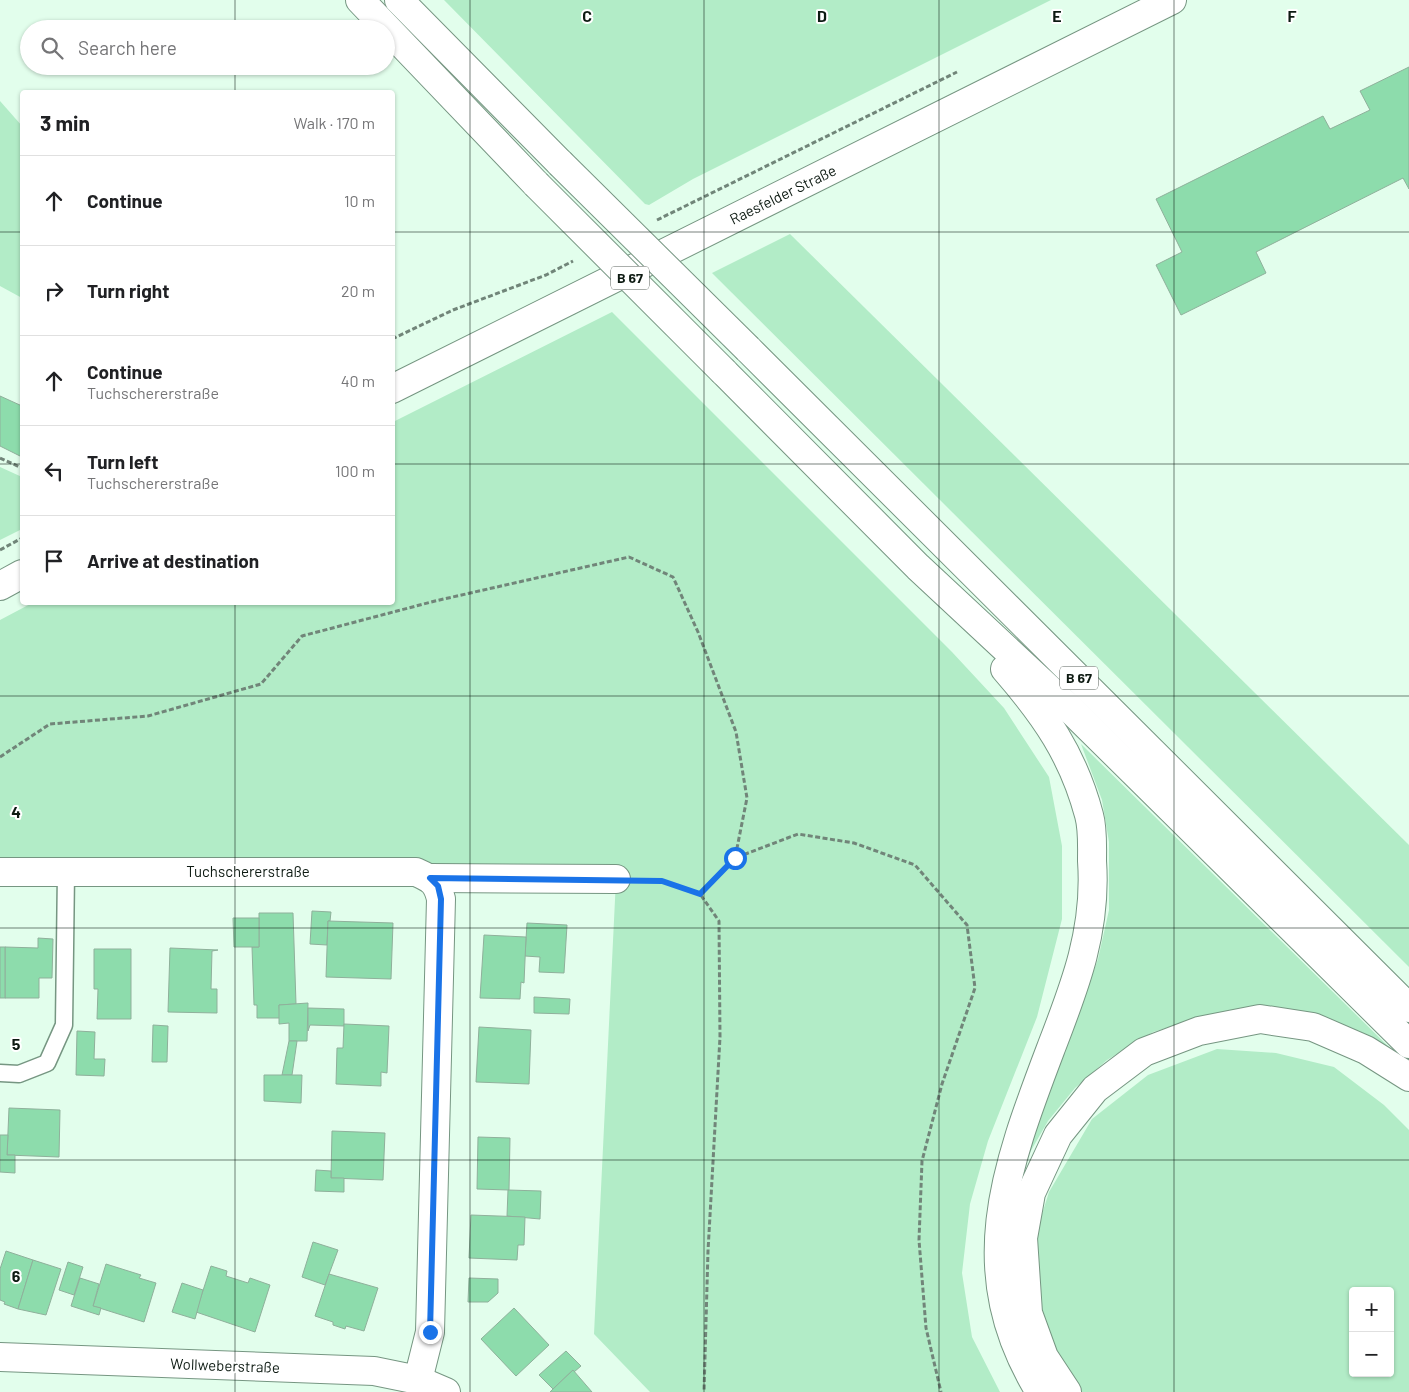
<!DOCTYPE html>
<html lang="en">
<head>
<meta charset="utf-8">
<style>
	body { margin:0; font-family:Barlow,sans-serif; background:#f6f6f6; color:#202124 }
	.controls { position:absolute; right:15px; bottom:15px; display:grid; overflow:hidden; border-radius:5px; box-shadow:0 1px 4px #0004 }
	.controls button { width:45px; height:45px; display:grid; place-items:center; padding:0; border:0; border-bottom:1px solid #e0e0e0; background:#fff; color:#202124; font:25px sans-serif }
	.stop { position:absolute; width:15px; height:15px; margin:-11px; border:4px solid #1a73e8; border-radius:50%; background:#fff }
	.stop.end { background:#1a73e8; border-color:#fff; box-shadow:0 1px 5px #0008 }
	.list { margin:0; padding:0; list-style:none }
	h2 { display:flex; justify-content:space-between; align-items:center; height:65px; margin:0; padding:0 20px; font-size:21px }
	h2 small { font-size:16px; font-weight:400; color:#757577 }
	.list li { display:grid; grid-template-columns:32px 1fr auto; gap:15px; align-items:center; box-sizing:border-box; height:90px; padding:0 20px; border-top:1px solid #e0e0e0 }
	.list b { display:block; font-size:19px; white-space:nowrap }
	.list p { margin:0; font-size:16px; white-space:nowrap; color:#757577 }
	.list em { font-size:16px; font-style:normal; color:#757577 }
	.icon { flex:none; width:28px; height:28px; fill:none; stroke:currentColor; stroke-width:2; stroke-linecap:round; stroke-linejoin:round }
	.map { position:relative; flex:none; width:1409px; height:1392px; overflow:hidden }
	.search { position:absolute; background:#fff; box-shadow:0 1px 4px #0004; left:20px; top:20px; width:375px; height:55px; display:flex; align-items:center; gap:12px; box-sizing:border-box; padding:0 18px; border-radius:28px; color:#757577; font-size:19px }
	.panel { position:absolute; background:#fff; box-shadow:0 1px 4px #0004; left:20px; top:90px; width:375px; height:515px; border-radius:5px }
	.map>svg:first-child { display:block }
	.green { fill:#b2ecc7; fill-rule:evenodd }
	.building { fill:#8ddcac; stroke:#8fb09b }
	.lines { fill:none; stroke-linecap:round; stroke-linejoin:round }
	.lane-casing { stroke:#769682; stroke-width:19 }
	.street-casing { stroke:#769682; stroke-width:30 }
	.secondary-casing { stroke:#769682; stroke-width:30 }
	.highway-casing { stroke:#769682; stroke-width:30 }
	.path { stroke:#718579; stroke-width:3; stroke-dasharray:5 2.5; stroke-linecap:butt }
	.lane { stroke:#fff; stroke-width:16 }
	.street { stroke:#fff; stroke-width:28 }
	.secondary { stroke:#fff; stroke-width:28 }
	.highway { stroke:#fff; stroke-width:28 }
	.highway-bridge-casing { stroke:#769682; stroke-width:30; stroke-linecap:butt }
	.highway-bridge { stroke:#fff; stroke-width:28 }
	.route { stroke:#1a73e8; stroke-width:6 }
	.grid { fill:none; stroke:#0d1a12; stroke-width:1; stroke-opacity:0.55 }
	.labels { text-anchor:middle; stroke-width:4; stroke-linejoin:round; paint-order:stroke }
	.shield { fill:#fff; stroke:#565f59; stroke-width:1 }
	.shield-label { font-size:14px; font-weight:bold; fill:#0d1a12 }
	.street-label { font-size:15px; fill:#0d1a12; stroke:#fff }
	.grid-label { font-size:16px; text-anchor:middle; font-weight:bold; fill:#0d1a12; stroke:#fff; stroke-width:4; stroke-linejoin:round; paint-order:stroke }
</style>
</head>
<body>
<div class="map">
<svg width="1409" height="1392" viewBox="0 0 1409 1392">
	<rect width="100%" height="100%" fill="#e2feec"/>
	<!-- green -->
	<g class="green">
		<path d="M444,0H1051L693,179L649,205L645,204Z"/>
		<path d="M0,101L22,126V298L0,286Z"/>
		<path d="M790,234L1409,845V967L712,273Z"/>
		<path d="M612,312L952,652L1004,708L1049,777L1062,846V919L1037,1017L988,1141L970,1204L962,1273L972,1337L1000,1392H650L594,1334L616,879L0,863V620L34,602H392L393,422Z"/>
		<path d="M0,467L22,477V529L0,540Z"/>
		<path d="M1081,744L1392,1050L1360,1034L1195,1019L1153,1032L1107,1060L1075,1088L1048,1121L1025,1161L1098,959L1109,910V842L1102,800Z"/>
		<path d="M1217,1049L1276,1053L1334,1067L1384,1105L1409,1130V1392H1080L1048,1346L1034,1298L1035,1236L1049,1192L1092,1119L1148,1075ZM1353,1291H1390V1373H1353Z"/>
	</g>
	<!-- building -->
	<g class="building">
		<path d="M1409,67V189L1403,178L1256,252L1266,273L1181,315L1156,265L1182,252L1156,199L1323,116L1330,129L1370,110L1360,91Z"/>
		<path d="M0,396L22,406V457L0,446Z"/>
		<path d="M312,911L331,912L330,921H328L327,945L310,944Z"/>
		<path d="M259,913H293L296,1004L279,1005L280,1018H257V1005H254L252,947H259Z"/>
		<path d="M233,918H259V947H234Z"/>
		<path d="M328,921L393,923L391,979L326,977Z"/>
		<path d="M527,923L567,925L564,973L539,972L540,957L525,956Z"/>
		<path d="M484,935L526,937L524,983L521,982L520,999L480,998Z"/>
		<path d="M38,938L53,939L52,978H39V998H5V947L38,948Z"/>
		<rect x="0" y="947" width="5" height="51"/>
		<path d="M170,948L218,950L212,951L211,989H217V1013L168,1012Z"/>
		<path d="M94,949H131V1019H97L98,989H94Z"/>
		<path d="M534,997L570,999L569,1014L534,1013Z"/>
		<path d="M308,1003L307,1041H289V1023L279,1024V1005Z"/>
		<path d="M308,1008L344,1009V1026L310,1025L308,1031Z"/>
		<path d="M344,1024L389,1026L387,1073L381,1072V1086L336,1084L337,1048H343Z"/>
		<path d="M153,1025L168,1026L167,1062H152Z"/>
		<path d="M479,1027L531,1030L529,1084L476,1082Z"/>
		<path d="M77,1031L95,1032L94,1059H105L104,1076L76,1075Z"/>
		<path d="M289,1041H297L292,1075H282Z"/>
		<path d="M264,1075H302L301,1103L264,1101Z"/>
		<path d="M9,1108L60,1110L59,1157L7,1155Z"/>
		<path d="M332,1131L385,1133L383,1180L331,1178Z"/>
		<path d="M0,1135H8L7,1155H15V1173L0,1172Z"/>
		<path d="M478,1137L510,1138L509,1190L477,1189Z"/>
		<path d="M316,1170L331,1171V1178H344V1192L315,1191Z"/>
		<path d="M508,1190L541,1191L540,1219L507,1216Z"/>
		<path d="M471,1215L525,1217L524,1245H518L517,1260L469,1258Z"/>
		<path d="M313,1242L338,1250L325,1285L302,1277Z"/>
		<path d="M6,1251L33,1260L18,1309L4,1304L5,1302L0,1300V1269Z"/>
		<path d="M33,1260L61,1269L46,1315L18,1309Z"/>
		<path d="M68,1262L83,1267L74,1295L59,1290Z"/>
		<path d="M106,1264L141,1275L139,1278L156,1283L144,1322L93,1306Z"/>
		<path d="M211,1266L227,1271L226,1276L248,1283L250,1278L270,1285L255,1332L196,1312Z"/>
		<path d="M329,1274L378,1288L364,1331L346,1326L345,1329L333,1325V1322L315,1316Z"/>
		<path d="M80,1278L99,1284L93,1306L101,1308L99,1315L71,1306Z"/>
		<path d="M469,1278L498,1279V1293L488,1302H468Z"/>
		<path d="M182,1283L203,1290L195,1319L172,1312Z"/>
		<path d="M514,1308L549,1345L516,1376L481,1339Z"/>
		<path d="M566,1351L581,1366L574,1372L573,1370L553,1389L539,1375Z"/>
		<path d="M573,1370L592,1392H550L553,1389Z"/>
	</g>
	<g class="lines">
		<defs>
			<path id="lane" d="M0,1073L19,1074L47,1063L64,1025L66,872"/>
			<g id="street">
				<path d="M0,872H416C432,879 437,882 441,899L430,1332L418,1380"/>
				<path d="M430,878L616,879"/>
				<path d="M0,1357L374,1371L418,1380L446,1392"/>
			</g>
			<g id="secondary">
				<path d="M392,389L1172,0"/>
				<path d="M0,586L22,574"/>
			</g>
			<g id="highway">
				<path d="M360,0L536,184"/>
				<path d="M399,0L560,163"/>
				<path d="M748,349L1409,1008"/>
				<path d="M724,372L918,567L1065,704L1409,1044"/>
				<path d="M1005,669C1045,715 1073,755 1089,815C1093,829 1092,846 1092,861C1097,930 1075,986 1051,1048C1005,1169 966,1272 1040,1392"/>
				<path d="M1067,1392L1044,1357L1028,1313L1023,1238L1031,1193L1058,1135L1095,1089L1144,1052L1199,1031L1260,1019L1313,1027L1366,1050L1409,1077"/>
			</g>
		</defs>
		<!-- lane casing -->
		<use href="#lane" class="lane-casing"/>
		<!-- street casing -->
		<use href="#street" class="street-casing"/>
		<!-- secondary casing -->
		<use href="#secondary" class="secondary-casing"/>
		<!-- highway casing -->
		<use href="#highway" class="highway-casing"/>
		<!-- path -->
		<g class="path">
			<path d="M657,220L957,72"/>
			<path d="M392,339L453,310L546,275L573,261"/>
			<path d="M0,458L22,468"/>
			<path d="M0,550L22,538"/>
			<path d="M0,757L50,724L148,716L261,684L302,636L435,601L629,557L673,577L698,632L736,732L747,798L735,858"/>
			<path d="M644,881H662L700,894L719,921L720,1037L708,1251L704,1392"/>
			<path d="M700,894L735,858L798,834L854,843L915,865L967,925L975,988L942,1084L922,1161L919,1240L926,1328L941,1392"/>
		</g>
		<!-- lane -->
		<use href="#lane" class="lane"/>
		<!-- street -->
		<use href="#street" class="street"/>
		<!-- secondary -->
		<use href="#secondary" class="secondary"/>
		<!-- highway -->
		<use href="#highway" class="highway"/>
		<defs>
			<g id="highway-bridge">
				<path d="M560,163L748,349"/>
				<path d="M536,184L724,372"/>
			</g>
		</defs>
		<!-- highway-bridge casing -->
		<use href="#highway-bridge" class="highway-bridge-casing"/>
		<!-- highway-bridge -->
		<use href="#highway-bridge" class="highway-bridge"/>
	</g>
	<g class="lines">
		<!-- route -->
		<path class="route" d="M430,1332L441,899L438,886L430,878L662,881L700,894L735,858"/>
	</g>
	<!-- grid -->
	<path class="grid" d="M235,0V29M470,0V1392M704,0V1392M939,0V1392M1174,0V1392M235,66V92M0,232H22M392,232H1409M0,464H22M392,464H1409M235,602V1392M0,696H1409M0,928H1409M0,1160H1409"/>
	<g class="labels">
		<!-- shield labels -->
		<g class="shield">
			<rect x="611" y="266.5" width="38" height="23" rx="4"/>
			<rect x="1060" y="666.5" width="38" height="23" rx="4"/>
		</g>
		<g class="shield-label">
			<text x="630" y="283">B 67</text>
			<text x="1079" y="683">B 67</text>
		</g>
		<!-- street labels -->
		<g class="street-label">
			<text transform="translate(783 195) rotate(-26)" y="5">Raesfelder Straße</text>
			<text x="248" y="877">Tuchschererstraße</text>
			<text transform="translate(225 1366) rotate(2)" y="5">Wollweberstraße</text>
		</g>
	</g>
	<g class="grid-label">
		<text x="587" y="22">C</text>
		<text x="822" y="22">D</text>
		<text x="1057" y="22">E</text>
		<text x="1292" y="22">F</text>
		<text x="16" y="818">4</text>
		<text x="16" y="1050">5</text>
		<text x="16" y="1282">6</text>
	</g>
</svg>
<div class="controls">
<button>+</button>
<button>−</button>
</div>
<div class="stop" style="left:735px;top:858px"></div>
<div class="stop end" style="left:430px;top:1332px"></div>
<div class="search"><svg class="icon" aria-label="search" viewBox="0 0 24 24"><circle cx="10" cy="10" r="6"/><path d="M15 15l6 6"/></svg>Search here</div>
<section class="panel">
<h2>3 min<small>Walk · 170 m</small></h2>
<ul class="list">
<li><svg class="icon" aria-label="ahead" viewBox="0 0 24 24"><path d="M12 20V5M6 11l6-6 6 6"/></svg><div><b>Continue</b></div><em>10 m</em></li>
<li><svg class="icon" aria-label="right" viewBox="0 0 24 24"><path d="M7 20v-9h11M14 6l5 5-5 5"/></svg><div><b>Turn right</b></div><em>20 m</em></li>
<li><svg class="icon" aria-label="ahead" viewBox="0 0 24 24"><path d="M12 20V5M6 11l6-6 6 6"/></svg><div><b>Continue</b><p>Tuchschererstraße</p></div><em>40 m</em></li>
<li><svg class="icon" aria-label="left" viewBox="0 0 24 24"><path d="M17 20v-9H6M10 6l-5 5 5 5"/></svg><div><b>Turn left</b><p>Tuchschererstraße</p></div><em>100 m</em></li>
<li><svg class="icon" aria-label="arrive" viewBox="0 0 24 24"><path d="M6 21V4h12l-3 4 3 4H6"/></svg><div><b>Arrive at destination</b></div></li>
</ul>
</section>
</div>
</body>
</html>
